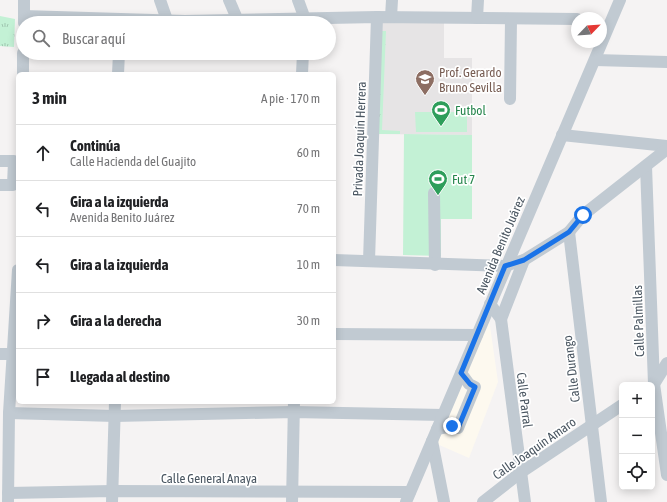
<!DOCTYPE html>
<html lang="es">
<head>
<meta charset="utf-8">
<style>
	body { margin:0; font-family:"Asap Condensed",sans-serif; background:#f6f6f6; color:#202124 }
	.controls { position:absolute; right:12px; bottom:12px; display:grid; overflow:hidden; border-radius:6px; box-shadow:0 2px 10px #0003 }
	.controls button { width:36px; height:36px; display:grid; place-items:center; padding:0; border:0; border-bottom:1px solid #e0e0e0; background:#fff; color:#202124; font:20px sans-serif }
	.compass { position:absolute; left:571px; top:12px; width:36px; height:36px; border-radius:50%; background:#fff; box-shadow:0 2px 10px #0003; rotate:65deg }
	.stop { position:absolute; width:12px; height:12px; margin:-9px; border:3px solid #1a73e8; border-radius:50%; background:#fff }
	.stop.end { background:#1a73e8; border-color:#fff; box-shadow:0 1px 4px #0008 }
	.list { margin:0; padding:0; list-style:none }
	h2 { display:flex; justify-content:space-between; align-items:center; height:52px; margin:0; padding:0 16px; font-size:17px }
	h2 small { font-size:13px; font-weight:400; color:#757577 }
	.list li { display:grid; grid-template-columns:26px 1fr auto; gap:12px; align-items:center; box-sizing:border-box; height:56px; padding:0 16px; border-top:1px solid #e0e0e0 }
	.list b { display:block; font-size:15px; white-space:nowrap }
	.list p { margin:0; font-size:13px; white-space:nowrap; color:#757577 }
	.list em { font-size:13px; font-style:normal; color:#757577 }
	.icon { flex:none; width:22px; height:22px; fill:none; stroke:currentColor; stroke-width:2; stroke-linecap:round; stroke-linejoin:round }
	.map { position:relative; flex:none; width:667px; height:502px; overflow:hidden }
	.search { position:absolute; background:#fff; box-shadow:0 2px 10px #0003; left:16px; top:16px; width:320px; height:44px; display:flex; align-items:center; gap:10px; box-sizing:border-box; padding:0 14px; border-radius:22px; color:#757577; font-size:15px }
	.panel { position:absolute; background:#fff; box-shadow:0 2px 10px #0003; left:16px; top:72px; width:320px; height:332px; border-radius:6px }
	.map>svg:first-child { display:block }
	.commercial { fill:#fdf9ef }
	.education { fill:#e6e4e5 }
	.grass { fill:url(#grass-tufts) }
	.pitch { fill:#c3f1d5 }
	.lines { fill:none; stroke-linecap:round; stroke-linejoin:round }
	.minor { stroke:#c1cad2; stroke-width:12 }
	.route { stroke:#1a73e8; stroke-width:5 }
	.labels { text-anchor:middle; stroke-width:3.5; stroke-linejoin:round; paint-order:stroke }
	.education-label { font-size:13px; fill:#785e54; stroke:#fff; text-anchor:start }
	.leisure-label { font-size:13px; fill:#27864d; stroke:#fff; text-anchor:start }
	.street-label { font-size:13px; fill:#4a5661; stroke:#fff }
</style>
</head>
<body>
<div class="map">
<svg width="667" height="502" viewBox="0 0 667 502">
	<defs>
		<pattern id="grass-tufts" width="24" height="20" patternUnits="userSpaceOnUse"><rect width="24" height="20" fill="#c3f1d5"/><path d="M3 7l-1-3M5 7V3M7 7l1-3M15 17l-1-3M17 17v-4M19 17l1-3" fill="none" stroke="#a0c6b0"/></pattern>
	</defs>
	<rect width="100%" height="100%" fill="#f5f3f3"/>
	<!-- commercial -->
	<path class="commercial" d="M489,319L498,382L469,458L437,444Z"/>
	<!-- education -->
	<path class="education" d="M379,21L444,22V58H472V135L376,134Z"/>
	<!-- grass -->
	<g class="grass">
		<path d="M0,16L15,19L14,47L0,46Z"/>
		<path d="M379,31H386L382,130L400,131V134H376Z"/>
	</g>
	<!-- pitch -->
	<g class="pitch">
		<path d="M415,112H467V132H416Z"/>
		<path d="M404,134L472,135V219H441V256L403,255Z"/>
	</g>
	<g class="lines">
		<!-- minor -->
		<g class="minor">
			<path d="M24,0V23"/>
			<path d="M160,0L167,20"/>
			<path d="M229,0L238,21"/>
			<path d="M298,0L305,19V23"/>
			<path d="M24,16L185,21L377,17L577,19"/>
			<path d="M391,17L392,0"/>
			<path d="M477,18L478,0"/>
			<path d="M595,60L667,62"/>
			<path d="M23,74V53"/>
			<path d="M118,74L119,53"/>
			<path d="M302,74L303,53"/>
			<path d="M510,99L511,19"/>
			<path d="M562,135L667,146"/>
			<path d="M0,161H14L13,185H0"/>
			<path d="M646,166L654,384L667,475"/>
			<path d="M434,193L435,265"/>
			<path d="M569,232L601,502"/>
			<path d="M334,260L505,266L524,260L569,232L583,215L667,149"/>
			<path d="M369,261L377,17"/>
			<path d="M490,304L501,319L525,502"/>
			<path d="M501,319L524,260"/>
			<path d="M334,334L477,335"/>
			<path d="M0,354H18"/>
			<path d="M654,384L667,363"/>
			<path d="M9,413L115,416L293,412L443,415"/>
			<path d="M437,429L452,426L458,428L475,387L469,384L461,373"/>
			<path d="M432,441L444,502"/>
			<path d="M8,493L112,491L410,492"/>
			<path d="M8,502L9,413L18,270"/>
			<path d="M112,502L115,402"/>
			<path d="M292,502L294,402"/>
			<path d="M406,502L620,0"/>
			<path d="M483,502L520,473L622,405"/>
		</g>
	</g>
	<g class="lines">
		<!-- route -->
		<path class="route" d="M452,426L458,428L475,387L470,384L461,373L505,266L524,260L569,232L583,215"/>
	</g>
	<!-- icons -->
	<defs>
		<symbol id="school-pin" viewBox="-11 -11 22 30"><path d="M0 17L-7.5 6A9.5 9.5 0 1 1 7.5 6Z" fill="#8d6e63" stroke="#fff"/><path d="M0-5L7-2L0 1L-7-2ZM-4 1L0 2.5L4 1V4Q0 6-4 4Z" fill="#fff"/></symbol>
		<symbol id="stadium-pin" viewBox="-11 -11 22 30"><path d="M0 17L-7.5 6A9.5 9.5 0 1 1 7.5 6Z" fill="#2e9e5b" stroke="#fff"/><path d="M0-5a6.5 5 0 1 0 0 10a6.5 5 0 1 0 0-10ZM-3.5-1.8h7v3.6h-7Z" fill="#fff"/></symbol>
	</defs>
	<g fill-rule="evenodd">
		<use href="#school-pin" x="414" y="68" width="22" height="30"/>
		<use href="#stadium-pin" x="430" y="99" width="22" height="30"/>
		<use href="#stadium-pin" x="427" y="168" width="22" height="30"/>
	</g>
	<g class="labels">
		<!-- education labels -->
		<g class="education-label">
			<text x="439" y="77">Prof. Gerardo<tspan x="439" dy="15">Bruno Sevilla</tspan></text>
		</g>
		<!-- leisure labels -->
		<g class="leisure-label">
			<text x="455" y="115">Futbol</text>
			<text x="452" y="184">Fut 7</text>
		</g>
		<!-- street labels -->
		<g class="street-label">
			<text transform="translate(359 139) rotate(-88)" y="5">Privada Joaquín Herrera</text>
			<text transform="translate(500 245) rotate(-67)" y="5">Avenida Benito Juárez</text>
			<text transform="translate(638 321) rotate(-92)" y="5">Calle Palmillas</text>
			<text transform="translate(571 369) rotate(-97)" y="5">Calle Durango</text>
			<text transform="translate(525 400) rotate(83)" y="5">Calle Parral</text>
			<text transform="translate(534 448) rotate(-35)" y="5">Calle Joaquín Amaro</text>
			<text x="209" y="483">Calle General Anaya</text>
		</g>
	</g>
</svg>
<div class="controls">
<button>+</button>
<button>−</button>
<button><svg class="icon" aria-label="locate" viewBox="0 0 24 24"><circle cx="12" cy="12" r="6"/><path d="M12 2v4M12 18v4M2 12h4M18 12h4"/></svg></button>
</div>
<svg class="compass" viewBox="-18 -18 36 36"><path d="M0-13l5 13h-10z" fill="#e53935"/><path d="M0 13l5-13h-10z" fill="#757577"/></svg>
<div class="stop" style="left:583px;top:215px"></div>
<div class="stop end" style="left:452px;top:426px"></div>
<div class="search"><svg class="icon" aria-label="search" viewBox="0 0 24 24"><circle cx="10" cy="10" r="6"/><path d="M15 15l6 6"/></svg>Buscar aquí</div>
<section class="panel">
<h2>3 min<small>A pie · 170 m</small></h2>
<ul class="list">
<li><svg class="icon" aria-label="ahead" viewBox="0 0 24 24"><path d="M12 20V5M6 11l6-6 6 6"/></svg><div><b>Continúa</b><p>Calle Hacienda del Guajito</p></div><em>60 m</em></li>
<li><svg class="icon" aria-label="left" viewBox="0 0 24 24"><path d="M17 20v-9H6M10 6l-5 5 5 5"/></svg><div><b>Gira a la izquierda</b><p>Avenida Benito Juárez</p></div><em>70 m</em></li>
<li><svg class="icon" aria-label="left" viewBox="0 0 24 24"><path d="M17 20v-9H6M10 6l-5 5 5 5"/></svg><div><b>Gira a la izquierda</b></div><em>10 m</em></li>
<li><svg class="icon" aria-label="right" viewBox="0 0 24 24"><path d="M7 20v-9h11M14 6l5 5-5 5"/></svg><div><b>Gira a la derecha</b></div><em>30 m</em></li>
<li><svg class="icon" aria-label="arrive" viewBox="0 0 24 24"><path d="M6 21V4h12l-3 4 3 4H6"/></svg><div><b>Llegada al destino</b></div></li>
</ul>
</section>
</div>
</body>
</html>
